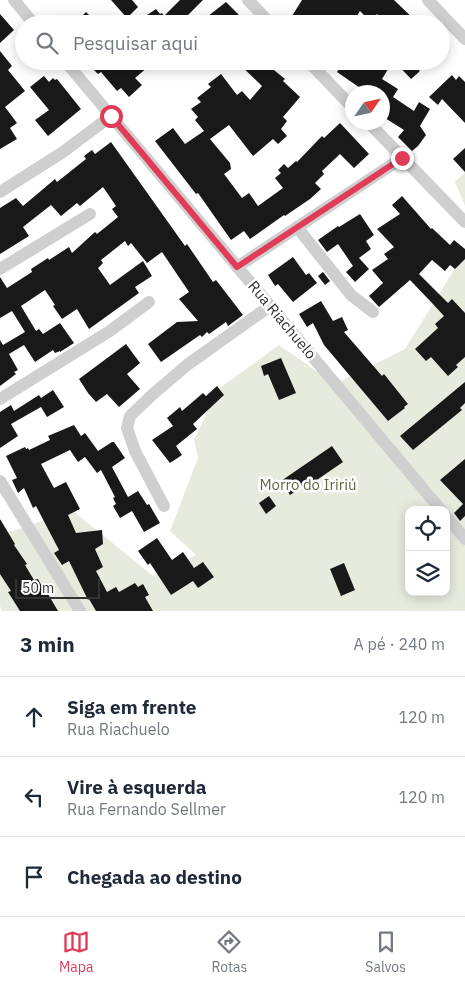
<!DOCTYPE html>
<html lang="pt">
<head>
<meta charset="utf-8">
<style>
	body { margin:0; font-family:"IBM Plex Sans",sans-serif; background:#f2f2f3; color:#1f2937 }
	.controls { position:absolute; right:15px; bottom:15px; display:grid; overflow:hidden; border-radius:10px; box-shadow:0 2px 12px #0003 }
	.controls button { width:45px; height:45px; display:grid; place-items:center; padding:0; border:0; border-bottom:1px solid #e0e1e3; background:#fff; color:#1f2937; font:25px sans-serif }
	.compass { position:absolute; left:345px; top:85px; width:45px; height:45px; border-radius:50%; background:#fff; box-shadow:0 2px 12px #0003; rotate:56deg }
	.scale { position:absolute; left:15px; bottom:12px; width:85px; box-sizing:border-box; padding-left:5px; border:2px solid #323232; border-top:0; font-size:14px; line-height:18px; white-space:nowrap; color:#323232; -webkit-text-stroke:4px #fff; paint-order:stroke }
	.stop { position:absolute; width:15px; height:15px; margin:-11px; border:4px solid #e03c58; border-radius:50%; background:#fff }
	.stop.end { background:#e03c58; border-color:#fff; box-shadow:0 1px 5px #0008 }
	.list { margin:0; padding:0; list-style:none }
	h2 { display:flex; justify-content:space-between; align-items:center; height:65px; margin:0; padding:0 20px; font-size:21px }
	h2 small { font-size:16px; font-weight:400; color:#747a83 }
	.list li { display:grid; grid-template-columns:32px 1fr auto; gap:15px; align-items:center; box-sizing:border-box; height:80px; padding:0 20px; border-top:1px solid #e0e1e3 }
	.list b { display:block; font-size:19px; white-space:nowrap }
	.list p { margin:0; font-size:16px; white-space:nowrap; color:#747a83 }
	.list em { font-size:16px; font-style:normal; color:#747a83 }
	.icon { flex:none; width:28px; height:28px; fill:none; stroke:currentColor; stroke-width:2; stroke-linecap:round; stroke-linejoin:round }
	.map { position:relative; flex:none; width:465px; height:611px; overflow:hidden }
	.search { position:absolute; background:#fff; box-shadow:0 2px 12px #0003; left:15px; right:15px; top:15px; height:55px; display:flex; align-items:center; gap:12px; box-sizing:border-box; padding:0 18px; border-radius:28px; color:#747a83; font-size:19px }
	.sheet { height:305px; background:#fff }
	nav { display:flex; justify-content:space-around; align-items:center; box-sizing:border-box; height:70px; border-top:1px solid #e0e1e3; background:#fff; font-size:14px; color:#747a83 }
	nav a { display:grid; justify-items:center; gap:2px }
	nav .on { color:#e03c58 }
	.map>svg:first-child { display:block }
	.green { fill:#e6ebde; fill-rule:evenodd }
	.building { fill:#191919 }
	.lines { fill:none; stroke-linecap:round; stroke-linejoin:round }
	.minor { stroke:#cfcfcf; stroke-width:12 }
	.route { stroke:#e03c58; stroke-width:6 }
	.labels { text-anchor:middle; stroke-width:5; stroke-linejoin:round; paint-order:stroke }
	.street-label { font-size:15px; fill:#323232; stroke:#fff }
	.park-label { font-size:15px; fill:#596d40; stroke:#fff }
</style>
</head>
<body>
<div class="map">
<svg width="465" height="611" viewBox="0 0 465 611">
	<rect width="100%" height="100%" fill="#fff"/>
	<!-- green -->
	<g class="green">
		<path d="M465,172V206L455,182Z"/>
		<path d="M465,252V611H2L0,606V535L73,511L153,576L196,555L170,531L198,458L194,440L217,390L279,345L335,384L405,349ZM409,510H446V592H409Z"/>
	</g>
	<!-- building -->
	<g class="building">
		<path d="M111,0H132L138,7L127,18Z"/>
		<path d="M180,0H203L179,24H145L150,20L147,15L156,9L160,14L162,13L164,16Z"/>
		<path d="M302,0H394L419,24H387L377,14L370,21L360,11L352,24H287Z"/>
		<path d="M226,2L248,24H198Z"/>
		<path d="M86,12L98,24H74Z"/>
		<path d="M0,14L14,30L0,43Z"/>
		<path d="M0,51L12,66L8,70L25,91L5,107L17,123L10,128L17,139L0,149Z"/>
		<path d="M92,61H142L148,67L135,78L142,85L129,97L121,88L117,91L101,72L98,74L89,65L93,62Z"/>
		<path d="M236,61H273L269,66L285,79L283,81L300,97L283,117L287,121L281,129L287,136L278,144L273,139L253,156L229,125L210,139L230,163L231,169L224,174L242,198L249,193L258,206L283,188L275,178L281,173L278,170L284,164L288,168L296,161L297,162L322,136L324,138L340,123L369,154L354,168L340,154L322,171L324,174L315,183L321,189L310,199L285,216L284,215L250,239L244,231L231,240L198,193L196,194L155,141L173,128L185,144L204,131L195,120L198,117L191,109L201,102L197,98L211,87L208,84L221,74L237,95L242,91L250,100L262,86Z"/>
		<path d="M344,61H393L382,79L398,89L393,97L414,111L419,102L430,109L420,126L426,135L418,146L412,151L398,137L404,130L385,118L389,112L382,107V92H366L337,72Z"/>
		<path d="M394,61H427L421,66L419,72L411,79Z"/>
		<path d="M452,75L456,80L459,76L465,82V123L442,99L438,105L429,97Z"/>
		<path d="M44,76L49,82L53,78L55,80L57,79L81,109L48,136L35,120L49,110L30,87Z"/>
		<path d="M111,142L185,246L187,244L213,282L216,280L243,315L228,326L226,322L209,334L207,332L202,337L200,335L161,362L148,344L177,322L198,321L179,299L189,292L162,252L147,263L131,243L128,246L125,241L101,260L103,263L98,268L110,285L143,261L152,276L135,287L139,293L89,329L77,309L62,319L53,306L55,305L45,290L21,306L36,331L39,329L43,334L60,323L74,343L60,352V351L55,353L53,350L35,362L24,345L9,354L18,370L14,372L16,374L0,386V340L3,345L25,332L12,311L0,318V277L7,288L32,272L31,269L48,258L49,260L69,247L72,253L95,232L97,234L118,217L112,209L116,206L103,187L80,206L77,203L61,216L51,205L23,227L29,236L0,254V208L16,198L23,206L55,179L57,182L86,159L84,156L92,150L95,154Z"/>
		<path d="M465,148V172L453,159Z"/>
		<path d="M402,196L431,229L432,228L450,245L454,240L465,249V259L455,269L450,265L445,271L432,260L419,274L448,303L452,299L465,313V357L456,365L458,367L448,376L431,357L426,361L415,349L438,328L435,324L444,316L432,303L410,280L379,307L369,296L383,283L372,270L388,259L384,254L394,247L377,229L400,214L392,205Z"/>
		<path d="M360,214L374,235L366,241L371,249L359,258L369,269L355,282L346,272L353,266L338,244L327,252L318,240L338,226L339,227Z"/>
		<path d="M293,257L306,275L309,273L317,283L293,302L278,284L275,286L268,275Z"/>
		<path d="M323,272L330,281L325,285L318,276Z"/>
		<path d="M321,301L333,321L342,317L348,330L344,332L382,376L384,374L408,404L404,407L405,408L388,421L324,345L313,323L307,327L299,314Z"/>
		<path d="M126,344L140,363L127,374L140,389L119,407L107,394L96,402L88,393L79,379Z"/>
		<path d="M281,358L296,393L279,400L268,374L264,376L261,366Z"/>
		<path d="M465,382V403L460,408L462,410L413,450L400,436Z"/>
		<path d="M217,386L224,395L193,424L197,429L176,446L182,455L170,463L152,440L173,426L167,418L180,407L182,411L203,393L206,396Z"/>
		<path d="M53,390L64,407L47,417L41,407L11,424L18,436L0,448V412L11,405L14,411L39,395L41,398Z"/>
		<path d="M74,425L81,436L85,433L98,451L112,442H114L125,458L112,467L128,497L138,491L147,505L149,504L160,523L144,532L132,511L120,518L113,506L116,504L113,498L115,497L101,470L97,473L85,457L78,462L70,450L41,464L54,488L66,482L80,509L68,515L76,533L102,530L103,544L95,549L103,567L96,571L107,592L116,587L119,592L135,583L138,587L143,584L149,595L145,597L153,611H96L89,599L88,600L69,561L62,565L54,553L59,550L36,506L33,508L24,488L18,493L12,480L17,478L6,456L25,447L26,449L28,448L29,450L50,440L48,436Z"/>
		<path d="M332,446L343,462L308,486L306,484L290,495L281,481Z"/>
		<path d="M465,459V516L460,521L454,513L463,504L440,480Z"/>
		<path d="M269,496L276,506L266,514L259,503Z"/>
		<path d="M0,519L15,544L14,545L27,564L25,565L34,580L38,579L44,590L45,589L58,611H20L8,592L11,591L0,574Z"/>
		<path d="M157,538L172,560L183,552L194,568L203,562L214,577L198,588L193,581L171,595L150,563L148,565L138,551Z"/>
		<path d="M344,563L355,590L341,596L330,569Z"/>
	</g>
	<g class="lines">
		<!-- minor -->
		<g class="minor">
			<path d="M14,0L34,24"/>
			<path d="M248,0L271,24"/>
			<path d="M428,0L465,39"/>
			<path d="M65,61L441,510"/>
			<path d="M308,61L352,107"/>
			<path d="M368,122L465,222"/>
			<path d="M0,192L63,152L111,116"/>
			<path d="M297,227L351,295L373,312"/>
			<path d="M237,267L402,158"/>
			<path d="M0,269L90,214"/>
			<path d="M0,399L110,331L149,302"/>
			<path d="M0,481L80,611"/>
			<path d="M164,506L135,451L127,428L130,416L152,395L187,365L270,306"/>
			<path d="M446,516L465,539"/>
		</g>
	</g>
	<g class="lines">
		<!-- route -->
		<path class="route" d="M111,116L237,267L402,158"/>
	</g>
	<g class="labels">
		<!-- street labels -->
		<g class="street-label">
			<text transform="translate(282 320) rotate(50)" y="5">Rua Riachuelo</text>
		</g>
		<!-- park labels -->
		<g class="park-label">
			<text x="308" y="490">Morro do Iririú</text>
		</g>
	</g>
</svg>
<div class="controls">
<button><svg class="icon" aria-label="locate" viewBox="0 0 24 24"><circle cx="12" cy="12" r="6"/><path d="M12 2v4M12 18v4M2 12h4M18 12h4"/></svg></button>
<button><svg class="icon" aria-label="layers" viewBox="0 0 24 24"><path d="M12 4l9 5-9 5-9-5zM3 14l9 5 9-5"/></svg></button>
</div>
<svg class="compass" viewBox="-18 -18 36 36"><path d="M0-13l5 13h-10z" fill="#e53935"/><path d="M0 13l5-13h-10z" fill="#747a83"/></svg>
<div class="scale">50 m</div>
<div class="stop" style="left:111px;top:116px"></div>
<div class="stop end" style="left:402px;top:158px"></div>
<div class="search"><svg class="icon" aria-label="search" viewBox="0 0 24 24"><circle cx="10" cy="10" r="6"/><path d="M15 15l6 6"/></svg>Pesquisar aqui</div>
</div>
<section class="sheet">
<h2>3 min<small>A pé · 240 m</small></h2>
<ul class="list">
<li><svg class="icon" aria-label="ahead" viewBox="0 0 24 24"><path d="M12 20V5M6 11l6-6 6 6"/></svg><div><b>Siga em frente</b><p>Rua Riachuelo</p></div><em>120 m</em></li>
<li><svg class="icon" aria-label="left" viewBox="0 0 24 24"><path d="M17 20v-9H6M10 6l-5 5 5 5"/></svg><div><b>Vire à esquerda</b><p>Rua Fernando Sellmer</p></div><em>120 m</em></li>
<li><svg class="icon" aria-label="arrive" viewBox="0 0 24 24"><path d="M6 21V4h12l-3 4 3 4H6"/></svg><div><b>Chegada ao destino</b></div></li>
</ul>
</section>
<nav>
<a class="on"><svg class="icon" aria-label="map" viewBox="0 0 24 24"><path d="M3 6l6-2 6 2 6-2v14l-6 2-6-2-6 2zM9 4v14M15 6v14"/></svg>Mapa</a>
<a><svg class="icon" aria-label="directions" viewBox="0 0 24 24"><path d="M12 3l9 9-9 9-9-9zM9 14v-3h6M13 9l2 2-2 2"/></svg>Rotas</a>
<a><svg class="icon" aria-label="saved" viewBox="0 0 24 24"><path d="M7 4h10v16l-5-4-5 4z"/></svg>Salvos</a>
</nav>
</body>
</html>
